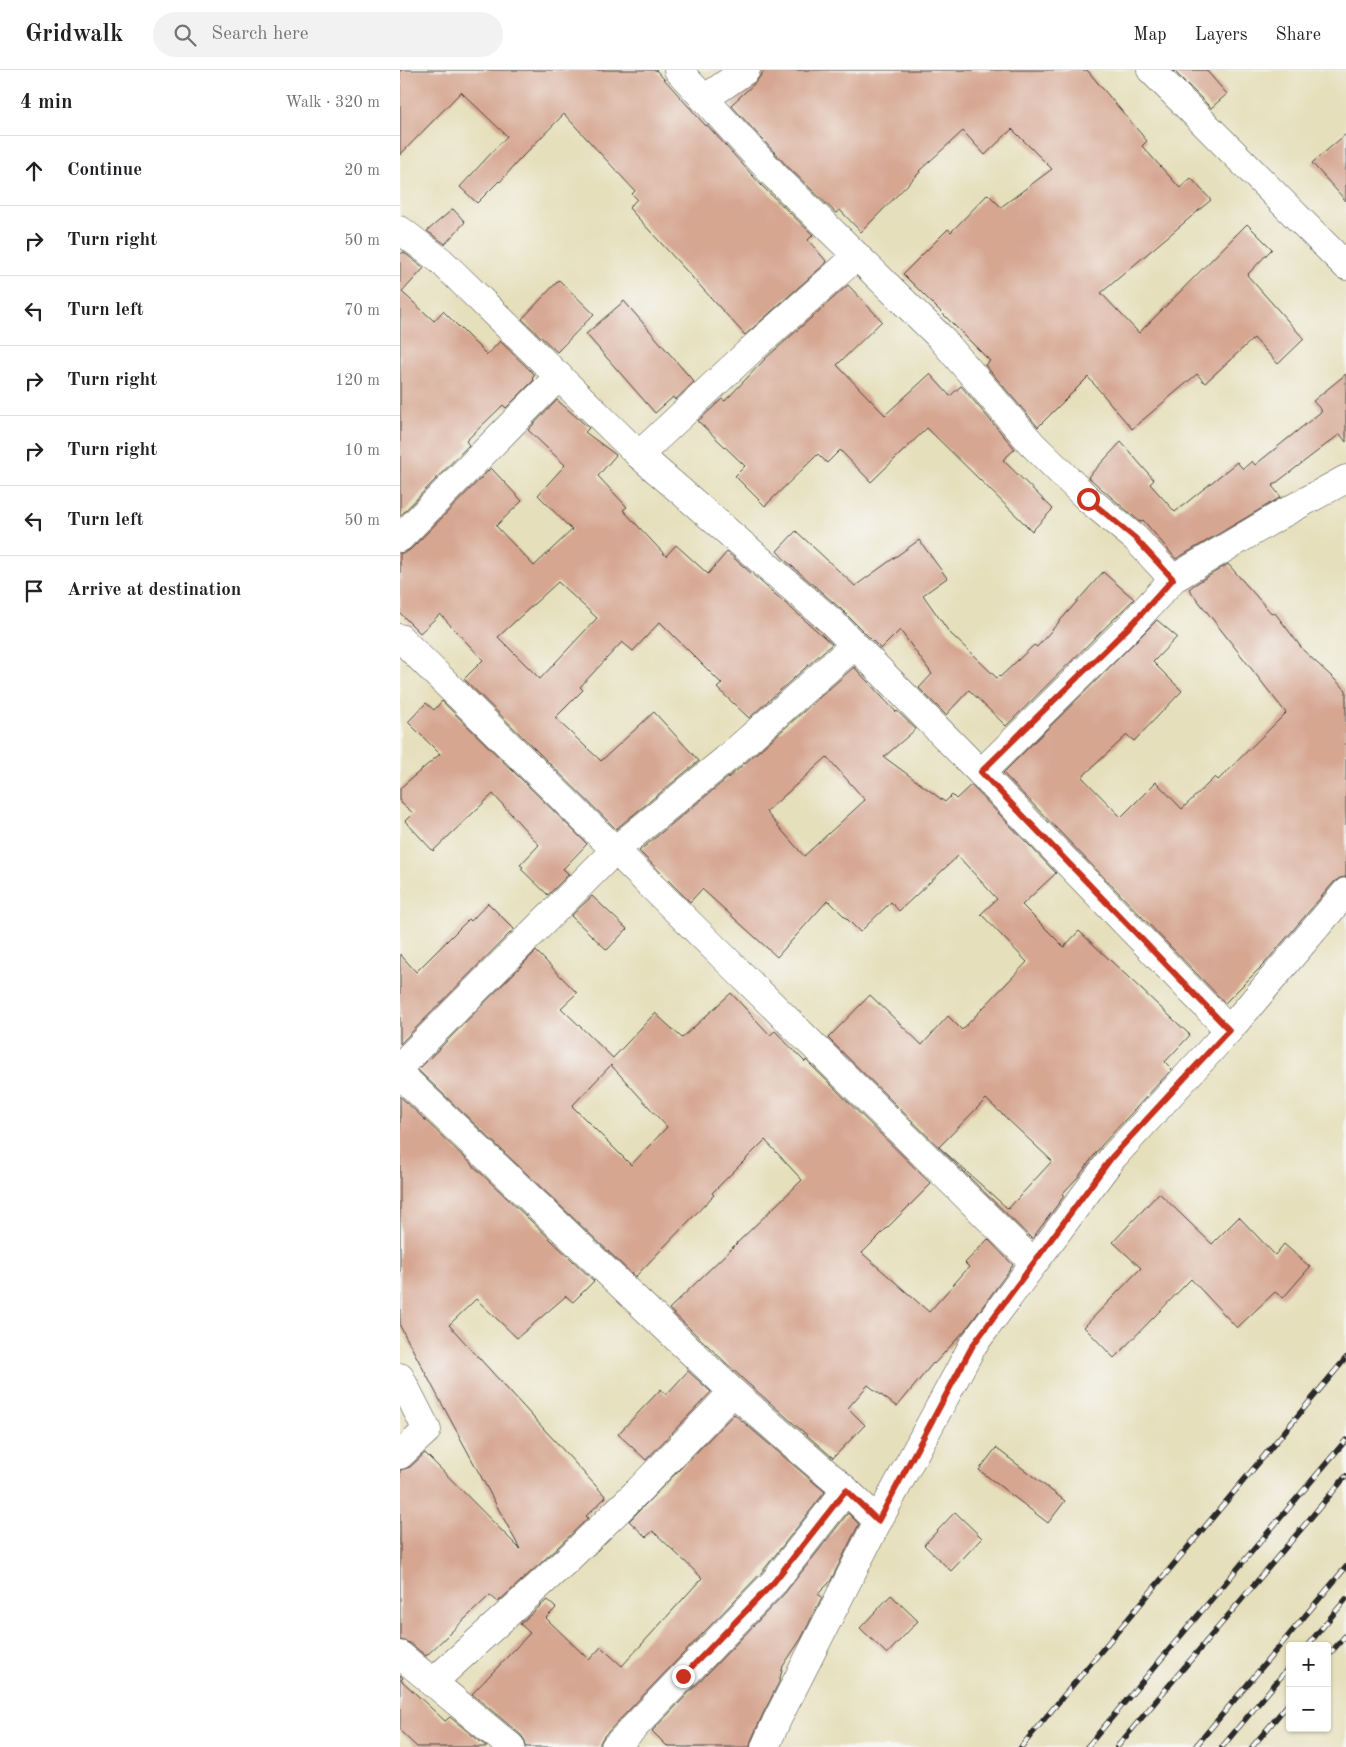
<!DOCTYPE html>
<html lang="en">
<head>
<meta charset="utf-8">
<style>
	body { margin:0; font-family:"Old Standard TT",serif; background:#f2f2f2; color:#202124 }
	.controls { position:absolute; right:15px; bottom:15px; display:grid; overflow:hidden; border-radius:5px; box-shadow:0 1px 4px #0004 }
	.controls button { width:45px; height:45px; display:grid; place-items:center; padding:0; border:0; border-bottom:1px solid #e0e0e0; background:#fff; color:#202124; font:25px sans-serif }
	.stop { position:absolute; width:15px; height:15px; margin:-11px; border:4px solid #c8321e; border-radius:50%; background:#fff }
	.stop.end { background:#c8321e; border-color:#fff; box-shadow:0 1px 5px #0008 }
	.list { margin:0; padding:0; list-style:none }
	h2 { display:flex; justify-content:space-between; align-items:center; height:65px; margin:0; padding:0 20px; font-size:21px }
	h2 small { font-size:16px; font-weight:400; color:#757577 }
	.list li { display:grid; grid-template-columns:32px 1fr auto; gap:15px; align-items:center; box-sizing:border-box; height:70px; padding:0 20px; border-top:1px solid #e0e0e0 }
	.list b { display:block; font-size:19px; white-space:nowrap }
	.list em { font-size:16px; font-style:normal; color:#757577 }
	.icon { flex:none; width:28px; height:28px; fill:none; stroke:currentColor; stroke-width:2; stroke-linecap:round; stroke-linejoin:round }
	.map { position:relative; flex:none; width:946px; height:1677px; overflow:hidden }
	header { display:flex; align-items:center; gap:30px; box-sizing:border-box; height:70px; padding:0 25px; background:#fff; border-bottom:1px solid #e0e0e0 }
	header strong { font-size:24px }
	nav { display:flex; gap:28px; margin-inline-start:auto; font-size:18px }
	.search { width:350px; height:45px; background:#f2f2f2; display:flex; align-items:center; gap:12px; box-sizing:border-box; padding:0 18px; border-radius:28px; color:#757577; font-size:19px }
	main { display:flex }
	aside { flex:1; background:#fff }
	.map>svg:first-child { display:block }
	.building { fill:#d6a691; fill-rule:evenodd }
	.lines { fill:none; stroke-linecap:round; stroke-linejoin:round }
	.minor-casing { stroke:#474641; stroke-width:29 }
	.minor { stroke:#fff; stroke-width:28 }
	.rail-casing { stroke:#2b2b2b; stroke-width:5.5 }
	.rail { stroke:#f6f6f2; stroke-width:4; stroke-dasharray:11; stroke-linecap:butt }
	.route { stroke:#c8321e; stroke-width:6 }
</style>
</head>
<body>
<header>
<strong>Gridwalk</strong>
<div class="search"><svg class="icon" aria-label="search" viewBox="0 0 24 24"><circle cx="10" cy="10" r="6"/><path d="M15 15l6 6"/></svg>Search here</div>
<nav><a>Map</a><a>Layers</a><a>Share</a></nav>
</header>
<main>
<aside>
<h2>4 min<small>Walk · 320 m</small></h2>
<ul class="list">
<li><svg class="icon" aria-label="ahead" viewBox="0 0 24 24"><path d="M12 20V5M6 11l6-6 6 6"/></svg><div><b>Continue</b></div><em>20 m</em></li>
<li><svg class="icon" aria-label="right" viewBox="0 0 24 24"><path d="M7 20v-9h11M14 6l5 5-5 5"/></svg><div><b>Turn right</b></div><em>50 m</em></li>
<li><svg class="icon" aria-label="left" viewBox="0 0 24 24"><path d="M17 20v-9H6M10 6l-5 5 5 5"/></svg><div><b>Turn left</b></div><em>70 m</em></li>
<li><svg class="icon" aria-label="right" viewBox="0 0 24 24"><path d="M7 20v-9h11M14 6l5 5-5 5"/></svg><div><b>Turn right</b></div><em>120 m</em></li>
<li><svg class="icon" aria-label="right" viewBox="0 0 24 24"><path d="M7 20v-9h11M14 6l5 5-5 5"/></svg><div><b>Turn right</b></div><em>10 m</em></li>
<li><svg class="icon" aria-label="left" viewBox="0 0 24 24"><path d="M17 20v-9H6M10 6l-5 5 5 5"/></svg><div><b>Turn left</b></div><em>50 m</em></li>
<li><svg class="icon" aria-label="arrive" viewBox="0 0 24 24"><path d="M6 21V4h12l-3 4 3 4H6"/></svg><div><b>Arrive at destination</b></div></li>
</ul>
</aside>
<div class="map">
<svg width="946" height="1677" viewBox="0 0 946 1677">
	<rect width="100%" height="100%" fill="#f6f6f2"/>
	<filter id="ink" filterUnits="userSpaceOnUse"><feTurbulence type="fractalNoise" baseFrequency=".02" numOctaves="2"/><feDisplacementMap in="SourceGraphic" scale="10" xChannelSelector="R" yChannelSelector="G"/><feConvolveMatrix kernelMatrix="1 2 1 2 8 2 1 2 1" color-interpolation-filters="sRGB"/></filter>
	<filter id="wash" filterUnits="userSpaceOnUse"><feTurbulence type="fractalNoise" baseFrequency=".0096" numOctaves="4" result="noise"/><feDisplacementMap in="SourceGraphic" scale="20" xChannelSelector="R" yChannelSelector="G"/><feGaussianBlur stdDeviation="1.12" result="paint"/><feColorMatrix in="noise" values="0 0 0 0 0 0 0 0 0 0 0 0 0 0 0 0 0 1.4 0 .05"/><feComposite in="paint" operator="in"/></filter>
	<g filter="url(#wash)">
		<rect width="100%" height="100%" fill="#e6dfbb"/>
		<g id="blocks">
			<!-- building -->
			<g class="building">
				<path d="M0,0H256L306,56L307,55L362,116L413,165L408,170L427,192L345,265L229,138L237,129L232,124L235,121L164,44L120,89L100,112L99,111L77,133L60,117L107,66L61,22L0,85Z"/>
				<path d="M365,0H687L747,71L742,76L780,118L791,108L811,130L701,223L739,263L847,154L872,179L847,205L904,269L878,294L854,268L805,313L797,304L732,359L688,307L638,357L585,295L590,291L503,204L548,159L551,162L588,124L601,137L652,99L612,59L585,85L563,61L519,101L520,102L461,162L440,140L436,143L385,94L331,35L355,13Z"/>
				<path d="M773,0H806L827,24L811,38Z"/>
				<path d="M946,64V131L912,93Z"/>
				<path d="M53,139L65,152L45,174L27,161Z"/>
				<path d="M3,182L24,198L2,222L34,251L43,241L87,285L100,271L135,305L132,308L134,310L106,338L103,335L66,371L69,375L0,446V185Z"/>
				<path d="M159,210L194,244L157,282L122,249Z"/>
				<path d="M448,215L482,251L437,295L485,345L530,304L550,326L561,316L615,379L603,390L653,439L632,461L527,358L471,412L440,380L427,393L418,384L365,436L335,406L345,396L298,351L322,329L325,331L366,288Z"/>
				<path d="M224,231L294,312L275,330L273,327L255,343L186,264Z"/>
				<path d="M946,304V372L940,364L872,416L881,427L776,489L743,450L740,452L688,407L721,372L754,410L750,414L775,442L837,392L843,399L852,391L855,395L922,341L913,331Z"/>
				<path d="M157,330L189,358L185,362L216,385L198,406L227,437L223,440L266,486L276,475L308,504L327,482L432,574L349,648L317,618L322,614L260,552L233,581L222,572L180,617L183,620L155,648L201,691L254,642L299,691L216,759L64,609L83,590L40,544L20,563L0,543V483H5L11,479L91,398L122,431L96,456L134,496L172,460L138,425L165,395L128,360ZM158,512L197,548L140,609L98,567Z"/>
				<path d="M396,461L455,516L519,470L547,508L523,525L549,562L597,608L599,606L600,607L634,575L637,577L703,502L734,529L606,656L569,620L546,645L519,618L532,604L500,560L481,579L441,539L385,490L377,481Z"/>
				<path d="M828,494L872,544L875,543L904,581L946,620V807L940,808L934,812L865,893L825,933L603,703L757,550L777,567L753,592L782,621L734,671L727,665L682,707L721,747L756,712L782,739L815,707L818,710L886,643L789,519L794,515Z"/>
				<path d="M454,597L496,642L497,641L516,659L484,687L545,732L552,725L556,729L571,715L656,803L622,835L664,877L679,861L790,965L765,992L772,999L701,1076L679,1106L662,1124L664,1126L632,1169L428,968L470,925L522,975L548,946L562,960L627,892L581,844L597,829L558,786L499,841L491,832L460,862L428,830L377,887L302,819L290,832L239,781L335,702ZM427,687L465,730L404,786L366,742ZM586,1029L652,1091L608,1139L539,1077Z"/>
				<path d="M42,631L187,774L163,799L169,804L148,825L121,799L123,797L120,795L139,775L93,724L33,781L5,751L13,743L0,732V718L40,684L8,652L26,633L34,640Z"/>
				<path d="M192,826L227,859L207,880L171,846Z"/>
				<path d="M88,833L114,859L0,974V884L16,902L69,849L71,851Z"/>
				<path d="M136,881L177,923L161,938L213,988L255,943L282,968L331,923L370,965L375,961L405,992L406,990L531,1114L462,1183L529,1242L569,1197L565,1193L588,1169L613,1195L567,1258L534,1294L533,1293L497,1337L468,1315L448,1338L465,1355L433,1388L344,1310L269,1239L402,1110L365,1070L312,1123L314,1125L235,1207L18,1000ZM211,995L267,1057L231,1095L172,1036Z"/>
				<path d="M0,1026L194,1211L173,1232L166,1226L117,1268L76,1229L49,1255L206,1427L186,1446L188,1448L157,1478L98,1532L90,1525L26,1586L10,1573L0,1570V1400L10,1397L25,1383L120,1479L0,1256Z"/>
				<path d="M759,1123L812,1174L839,1147L875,1185L884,1174L910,1197L883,1228L875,1222L837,1258L791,1209L714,1288L684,1257L741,1198L713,1172Z"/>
				<path d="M288,1301L311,1322L246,1390L218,1364L261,1319L266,1325Z"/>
				<path d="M334,1344L425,1422L362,1502L204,1666L200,1673V1677H126L125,1671L121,1665L72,1624L130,1563L120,1554L147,1530L156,1538L146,1548L189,1590L201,1577L222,1596L302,1508L253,1461L246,1467L229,1451Z"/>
				<path d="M596,1378L665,1431L648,1453L579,1400Z"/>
				<path d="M555,1442L582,1468L551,1501L524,1475Z"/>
				<path d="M448,1443L459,1454L430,1512L418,1524L422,1527L401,1569L383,1596L379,1612L363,1644L351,1671L350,1677H268L252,1661L385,1523Z"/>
				<path d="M491,1525L518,1551L487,1584L460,1558Z"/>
				<path d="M0,1605L3,1608L1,1610L45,1651L50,1647L87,1677H17L0,1661Z"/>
			</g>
		</g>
	</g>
	<g filter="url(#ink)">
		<use href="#blocks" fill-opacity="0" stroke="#474641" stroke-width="1"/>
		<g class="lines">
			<defs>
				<g id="minor">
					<path d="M278,0L374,105L540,267L632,374L688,429L735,468L773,509"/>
					<path d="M751,0L946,196"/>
					<path d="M304,29L346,0"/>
					<path d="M0,160L41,191L239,385L431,551L581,703L829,960"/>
					<path d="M239,385L352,279L457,186"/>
					<path d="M0,468L159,306"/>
					<path d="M0,568L633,1192"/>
					<path d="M581,703L734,552L773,509L882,444L946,409"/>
					<path d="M0,996L215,780L325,690L455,575"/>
					<path d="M0,1004L333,1322L446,1420L478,1451"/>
					<path d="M0,1307L27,1360L0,1385"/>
					<path d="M0,1585L111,1677"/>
					<path d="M32,1613L168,1489L238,1421L333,1322"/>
					<path d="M215,1677L374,1512L446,1420"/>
					<path d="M365,1677L377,1650L478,1451L573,1275L713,1087L829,960L946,822"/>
				</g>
			</defs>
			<!-- minor casing -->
			<use href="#minor" class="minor-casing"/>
			<!-- minor -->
			<use href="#minor" class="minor"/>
			<defs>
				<g id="rail">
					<path d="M907,1576L946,1529"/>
					<path d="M927,1587L946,1565"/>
					<path d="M621,1677L946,1288"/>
					<path d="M687,1677L946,1370"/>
					<path d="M717,1677L946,1406"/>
					<path d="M795,1677L946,1497"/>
					<path d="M822,1677L890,1596"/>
					<path d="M852,1677L890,1632"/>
				</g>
			</defs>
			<!-- rail casing -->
			<use href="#rail" class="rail-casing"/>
			<!-- rail -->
			<use href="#rail" class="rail"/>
		</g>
	</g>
	<g class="lines" filter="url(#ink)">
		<!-- route -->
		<path class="route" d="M283,1606L374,1512L446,1420L478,1451L573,1275L712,1087L829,960L581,702L734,552L773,509L735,468L688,429"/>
	</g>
</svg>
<div class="controls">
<button>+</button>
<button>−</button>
</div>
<div class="stop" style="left:688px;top:429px"></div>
<div class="stop end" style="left:283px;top:1606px"></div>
</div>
</main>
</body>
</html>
